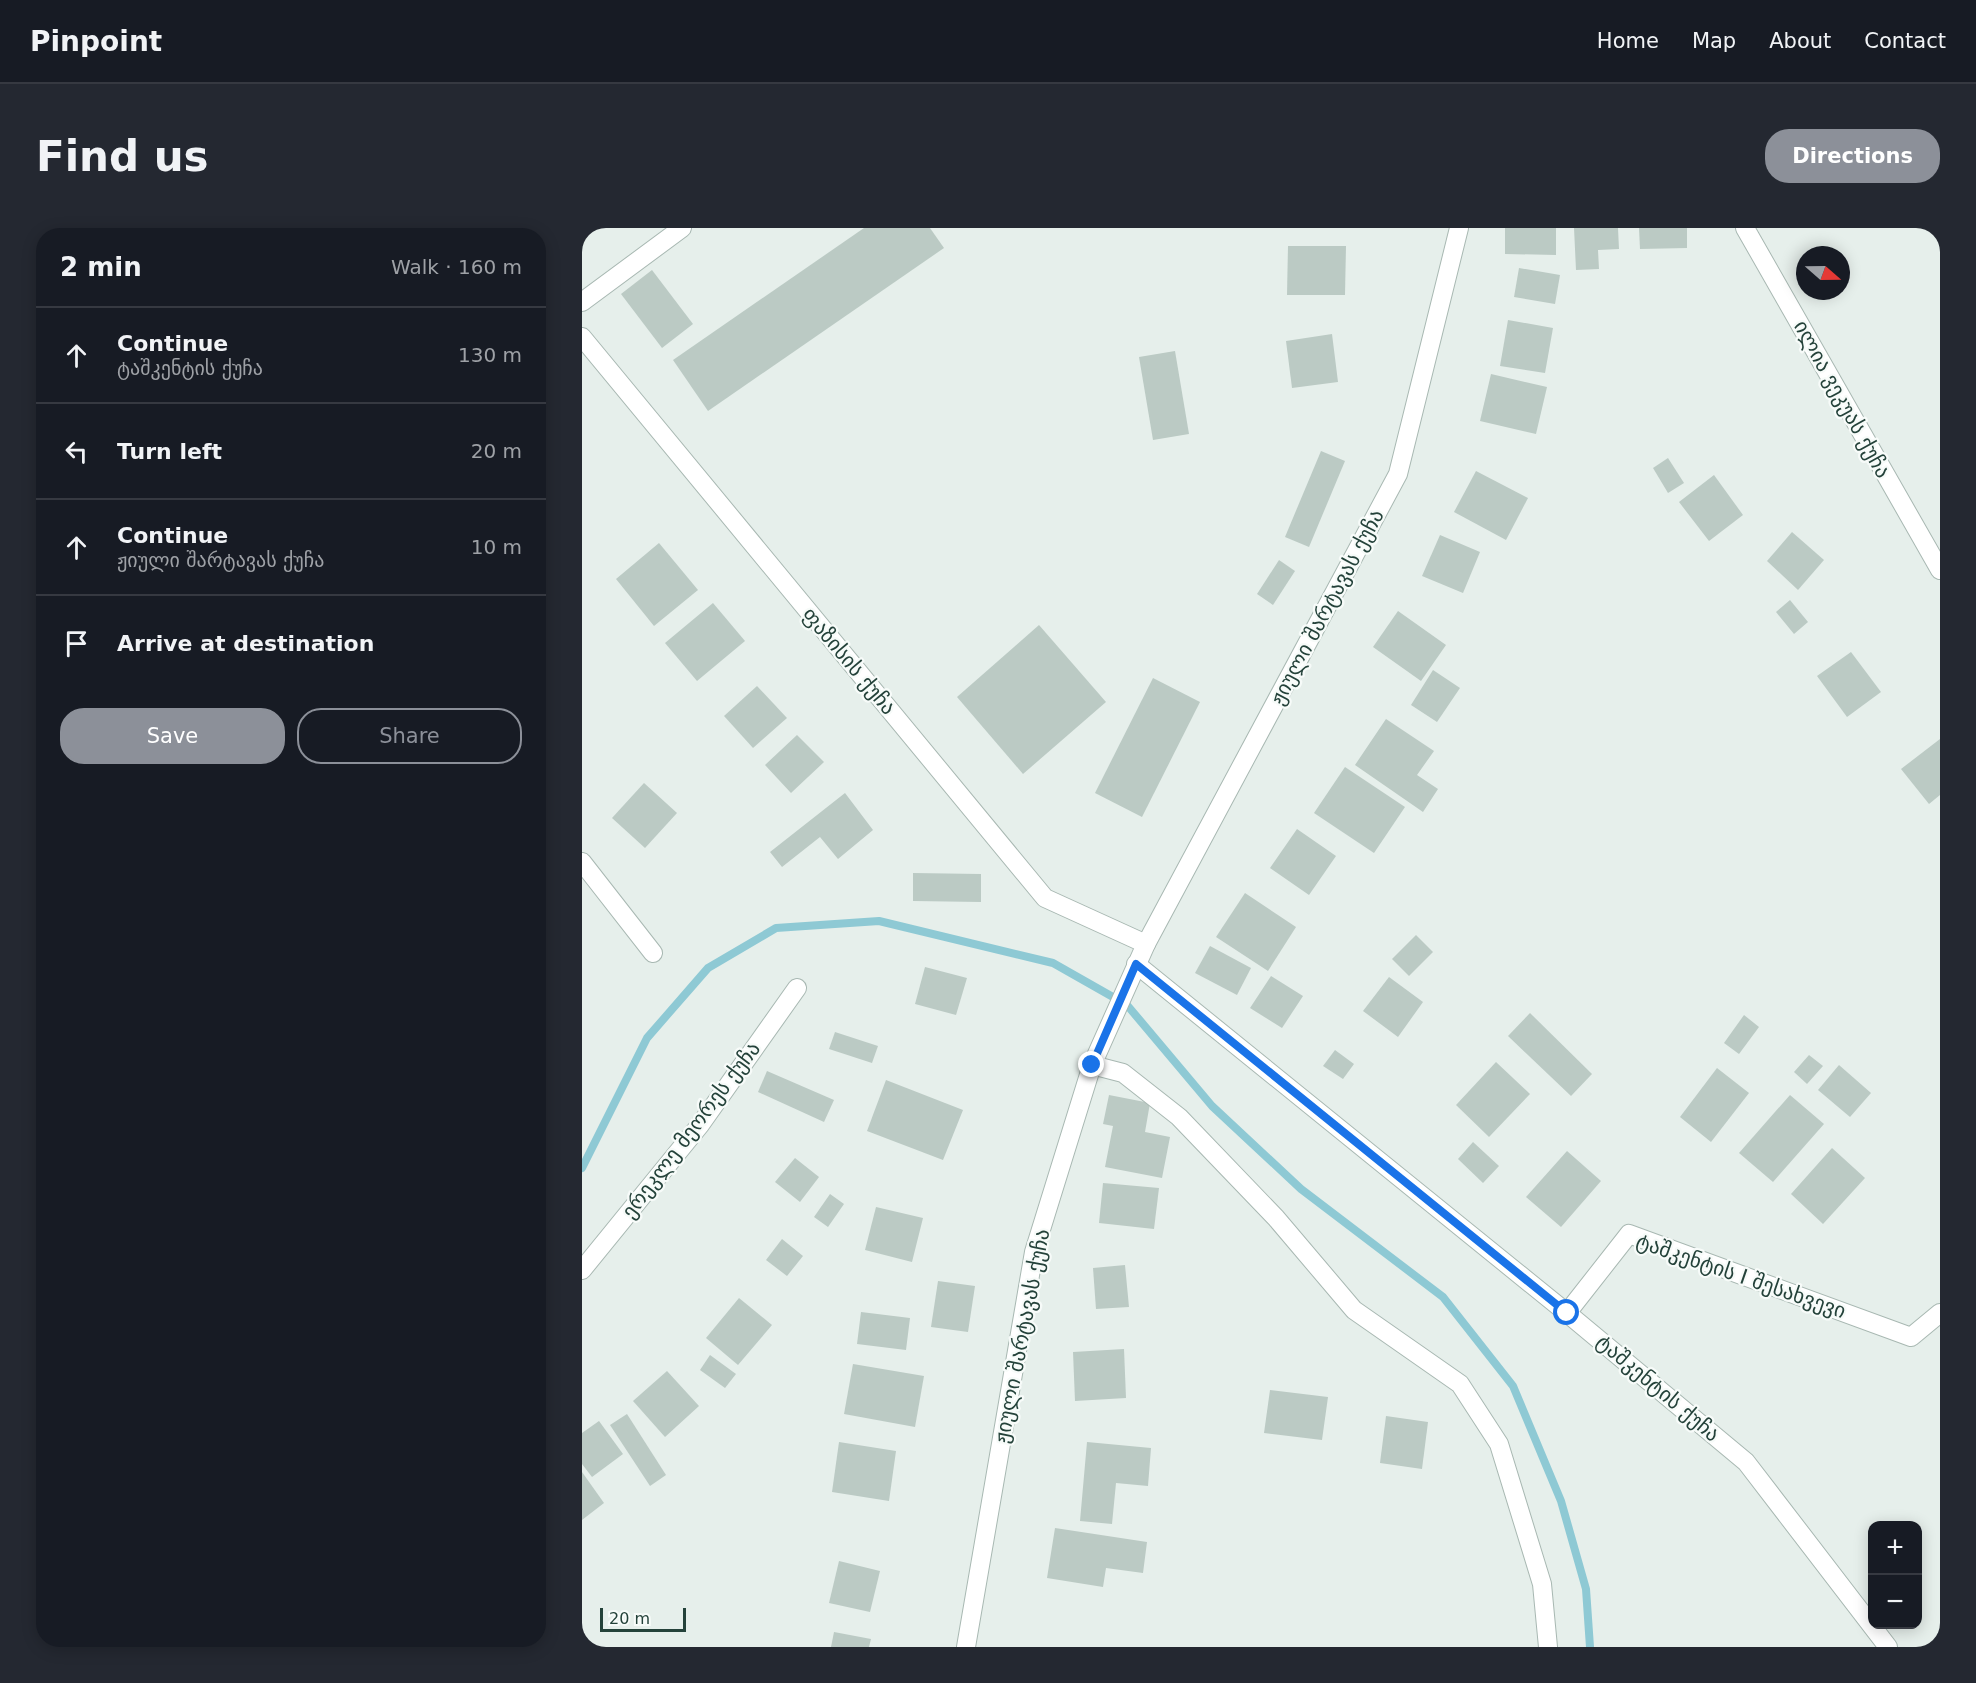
<!DOCTYPE html>
<html lang="en">
<head>
<meta charset="utf-8">
<style>
	body { margin:0; font-family:"DejaVu Sans","Noto Sans Georgian",sans-serif; background:#242831; color:#f1f3f6 }
	.controls { position:absolute; right:18px; bottom:18px; display:grid; overflow:hidden; border-radius:12px; box-shadow:0 3px 15px #0003 }
	.controls button { width:54px; height:54px; display:grid; place-items:center; padding:0; border:0; border-bottom:2px solid #363941; background:#171b24; color:#f1f3f6; font:30px sans-serif }
	.compass { position:absolute; left:1214px; top:18px; width:54px; height:54px; border-radius:50%; background:#171b24; box-shadow:0 3px 15px #0003; rotate:110deg }
	.scale { position:absolute; left:18px; bottom:15px; width:86px; box-sizing:border-box; padding-left:6px; border:3px solid #24423a; border-top:0; font-size:16px; line-height:21px; white-space:nowrap; color:#24423a; -webkit-text-stroke:4px #f7fbf9; paint-order:stroke }
	.stop { position:absolute; width:18px; height:18px; margin:-14px; border:4px solid #1a73e8; border-radius:50%; background:#fff }
	.stop.end { background:#1a73e8; border-color:#fff; box-shadow:0 2px 6px #0008 }
	.list { margin:0; padding:0; list-style:none }
	h2 { display:flex; justify-content:space-between; align-items:center; height:78px; margin:0; padding:0 24px; font-size:26px }
	h2 small { font-size:20px; font-weight:400; color:#9ea1a6 }
	.list li { display:grid; grid-template-columns:39px 1fr auto; gap:18px; align-items:center; box-sizing:border-box; height:96px; padding:0 24px; border-top:2px solid #363941 }
	.list b { display:block; font-size:22px; white-space:nowrap }
	.list p { margin:0; font-size:20px; white-space:nowrap; color:#9ea1a6 }
	.list em { font-size:20px; font-style:normal; color:#9ea1a6 }
	.actions { display:flex; gap:12px; padding:18px 24px }
	.actions a { flex:1; padding:14px 0; border:2px solid #8c9099; border-radius:24px; text-align:center; font-size:21px; color:#8c9099 }
	.actions .main { background:#8c9099; color:#fff }
	.icon { flex:none; width:33px; height:33px; fill:none; stroke:currentColor; stroke-width:2; stroke-linecap:round; stroke-linejoin:round }
	.map { position:relative; flex:none; width:1358px; height:1419px; overflow:hidden; border-radius:24px }
	header { display:flex; align-items:center; gap:36px; box-sizing:border-box; height:84px; padding:0 30px; background:#171b24; border-bottom:2px solid #363941 }
	header strong { font-size:28px }
	nav { display:flex; gap:33px; margin-inline-start:auto; font-size:21px }
	.intro { display:flex; align-items:center; justify-content:space-between; box-sizing:border-box; height:144px; padding:0 36px }
	h1 { margin:0; font-size:42px }
	.button { padding:15px 27px; border-radius:24px; background:#8c9099; color:#fff; font-size:21px; font-weight:700 }
	main { display:flex; gap:36px; padding:0 36px }
	aside { flex:1; background:#171b24; border-radius:24px; box-shadow:0 3px 15px #0003 }
	.map>svg:first-child { display:block }
	.lines { fill:none; stroke-linecap:round; stroke-linejoin:round }
	.stream { stroke:#8ec9d4; stroke-width:8 }
	.building { fill:#bbcac4 }
	.minor-casing { stroke:#a8b8b2; stroke-width:20 }
	.tertiary-casing { stroke:#a8b8b2; stroke-width:20 }
	.minor { stroke:#fff; stroke-width:18 }
	.tertiary { stroke:#fff; stroke-width:18 }
	.route { stroke:#1a73e8; stroke-width:8 }
	.labels { text-anchor:middle; stroke-width:4.5; stroke-linejoin:round; paint-order:stroke }
	.street-label { font-size:21px; fill:#24423a; stroke:#f7fbf9 }
</style>
</head>
<body>
<header>
<strong>Pinpoint</strong>
<nav><a>Home</a><a>Map</a><a>About</a><a>Contact</a></nav>
</header>
<div class="intro"><h1>Find us</h1><a class="button">Directions</a></div>
<main>
<aside>
<h2>2 min<small>Walk · 160 m</small></h2>
<ul class="list">
<li><svg class="icon" aria-label="ahead" viewBox="0 0 24 24"><path d="M12 20V5M6 11l6-6 6 6"/></svg><div><b>Continue</b><p>ტაშკენტის ქუჩა</p></div><em>130 m</em></li>
<li><svg class="icon" aria-label="left" viewBox="0 0 24 24"><path d="M17 20v-9H6M10 6l-5 5 5 5"/></svg><div><b>Turn left</b></div><em>20 m</em></li>
<li><svg class="icon" aria-label="ahead" viewBox="0 0 24 24"><path d="M12 20V5M6 11l6-6 6 6"/></svg><div><b>Continue</b><p>ჟიული შარტავას ქუჩა</p></div><em>10 m</em></li>
<li><svg class="icon" aria-label="arrive" viewBox="0 0 24 24"><path d="M6 21V4h12l-3 4 3 4H6"/></svg><div><b>Arrive at destination</b></div></li>
</ul>
<div class="actions"><a class="main">Save</a><a>Share</a></div>
</aside>
<div class="map">
<svg width="1358" height="1419" viewBox="0 0 1358 1419">
	<rect width="100%" height="100%" fill="#e6efeb"/>
	<g class="lines">
		<!-- stream -->
		<path class="stream" d="M0,940L65,810L126,740L194,700L297,693L471,735L545,777L630,878L719,961L861,1069L931,1158L979,1273L1004,1361L1008,1419"/>
	</g>
	<!-- building -->
	<g class="building">
		<path d="M282,0H348L362,20L126,183L91,132Z"/>
		<path d="M923,0H974V27L923,26Z"/>
		<path d="M992,0H1036L1037,21L1016,22L1017,41L994,42Z"/>
		<path d="M1057,0H1105V20L1058,21Z"/>
		<path d="M706,18H764L763,67H705Z"/>
		<path d="M937,40L978,47L973,76L932,69Z"/>
		<path d="M70,42L111,96L80,120L39,66Z"/>
		<path d="M926,92L971,100L963,145L918,138Z"/>
		<path d="M750,106L756,154L710,160L704,113Z"/>
		<path d="M593,123L607,206L571,212L557,129Z"/>
		<path d="M909,146L965,159L954,206L898,193Z"/>
		<path d="M739,223L763,233L727,319L703,309Z"/>
		<path d="M1086,230L1102,255L1086,265L1071,240Z"/>
		<path d="M894,243L946,270L924,312L872,284Z"/>
		<path d="M1132,247L1161,287L1127,313L1097,274Z"/>
		<path d="M1210,304L1242,332L1216,362L1185,333Z"/>
		<path d="M858,307L898,324L881,365L840,348Z"/>
		<path d="M77,315L116,362L72,398L34,351Z"/>
		<path d="M697,332L713,343L691,377L675,366Z"/>
		<path d="M1208,372L1226,394L1212,406L1194,384Z"/>
		<path d="M131,375L163,413L115,453L83,415Z"/>
		<path d="M816,383L864,417L839,453L791,419Z"/>
		<path d="M457,397L524,474L441,546L375,469Z"/>
		<path d="M1269,424L1299,464L1265,489L1235,448Z"/>
		<path d="M851,442L878,460L855,494L829,477Z"/>
		<path d="M571,450L618,474L560,589L513,565Z"/>
		<path d="M175,458L205,490L171,520L142,488Z"/>
		<path d="M804,491L852,523L835,547L856,561L841,584L773,537Z"/>
		<path d="M215,507L242,534L209,565L183,537Z"/>
		<path d="M1358,511V567L1347,576L1319,541Z"/>
		<path d="M763,539L823,579L792,625L732,585Z"/>
		<path d="M62,555L95,585L63,620L30,590Z"/>
		<path d="M263,565L291,602L256,631L238,609L200,639L188,624Z"/>
		<path d="M715,601L754,628L727,667L688,640Z"/>
		<path d="M331,645L399,646V674L331,673Z"/>
		<path d="M663,665L714,699L686,743L634,709Z"/>
		<path d="M834,707L851,724L827,748L810,731Z"/>
		<path d="M628,718L669,740L655,767L613,745Z"/>
		<path d="M343,739L385,750L374,787L333,776Z"/>
		<path d="M689,748L721,768L700,800L668,780Z"/>
		<path d="M807,749L841,774L816,809L781,783Z"/>
		<path d="M948,785L1010,846L989,868L926,808Z"/>
		<path d="M1162,787L1177,799L1157,826L1142,815Z"/>
		<path d="M253,804L296,818L290,835L247,821Z"/>
		<path d="M753,822L772,836L761,851L741,838Z"/>
		<path d="M1227,827L1241,838L1225,856L1212,844Z"/>
		<path d="M914,834L948,866L907,909L874,877Z"/>
		<path d="M1257,837L1289,865L1268,889L1236,862Z"/>
		<path d="M1135,840L1167,865L1129,914L1098,889Z"/>
		<path d="M185,843L252,872L242,894L176,864Z"/>
		<path d="M304,852L381,882L361,932L285,903Z"/>
		<path d="M527,867L568,875L563,904L588,909L580,950L523,939L531,898L521,896Z"/>
		<path d="M1208,867L1242,896L1191,954L1157,925Z"/>
		<path d="M891,914L917,938L901,955L876,931Z"/>
		<path d="M1250,920L1283,950L1241,996L1209,966Z"/>
		<path d="M985,923L1019,953L979,999L944,969Z"/>
		<path d="M213,930L237,949L218,974L193,954Z"/>
		<path d="M521,955L577,960L572,1001L517,995Z"/>
		<path d="M248,966L262,976L246,999L232,989Z"/>
		<path d="M294,979L341,990L330,1034L283,1022Z"/>
		<path d="M200,1011L221,1028L205,1048L184,1032Z"/>
		<path d="M543,1037L547,1079L514,1081L511,1040Z"/>
		<path d="M356,1053L393,1058L386,1104L349,1099Z"/>
		<path d="M157,1070L190,1097L156,1137L124,1110Z"/>
		<path d="M279,1084L328,1090L324,1122L275,1116Z"/>
		<path d="M542,1121L544,1170L493,1173L491,1124Z"/>
		<path d="M128,1127L154,1146L143,1160L118,1142Z"/>
		<path d="M271,1136L342,1148L333,1199L262,1186Z"/>
		<path d="M85,1143L117,1178L83,1209L51,1173Z"/>
		<path d="M688,1162L746,1169L740,1212L682,1205Z"/>
		<path d="M45,1186L84,1247L68,1258L28,1197Z"/>
		<path d="M804,1188L846,1194L840,1241L798,1235Z"/>
		<path d="M17,1193L41,1226L10,1249L0,1236V1205Z"/>
		<path d="M257,1214L314,1223L307,1273L250,1264Z"/>
		<path d="M505,1214L569,1220L566,1258L534,1255L530,1296L498,1293Z"/>
		<path d="M0,1244L22,1275L0,1292Z"/>
		<path d="M473,1300L565,1314L561,1345L524,1340L521,1359L465,1350Z"/>
		<path d="M257,1333L298,1343L288,1384L247,1375Z"/>
		<path d="M252,1404L289,1411L287,1419H249Z"/>
	</g>
	<g class="lines">
		<defs>
			<g id="minor">
				<path d="M1163,0L1358,342"/>
				<path d="M0,74L100,0"/>
				<path d="M0,109L463,670L564,716"/>
				<path d="M0,634L71,725"/>
				<path d="M554,736L985,1085L1164,1234L1306,1419"/>
				<path d="M510,837L541,845L597,889L694,990L772,1082L878,1156L917,1216L960,1356L966,1419"/>
				<path d="M0,1042L118,897L215,760"/>
				<path d="M985,1085L1047,1006L1329,1109L1358,1085"/>
			</g>
			<path id="tertiary" d="M384,1419L452,1024L510,837L564,716L816,246L877,0"/>
		</defs>
		<!-- minor casing -->
		<use href="#minor" class="minor-casing"/>
		<!-- tertiary casing -->
		<use href="#tertiary" class="tertiary-casing"/>
		<!-- minor -->
		<use href="#minor" class="minor"/>
		<!-- tertiary -->
		<use href="#tertiary" class="tertiary"/>
	</g>
	<g class="lines">
		<!-- route -->
		<path class="route" d="M510,837L554,736L985,1085"/>
	</g>
	<g class="labels">
		<!-- street labels -->
		<g class="street-label">
			<text transform="translate(1260 171) rotate(61)" y="7">ილია ვეკუას ქუჩა</text>
			<text transform="translate(745 379) rotate(-62)" y="7">ჟიული შარტავას ქუჩა</text>
			<text transform="translate(267 433) rotate(50)" y="7">ფაზისის ქუჩა</text>
			<text transform="translate(109 902) rotate(-53)" y="7">ერეკლე მეორეს ქუჩა</text>
			<text transform="translate(1159 1048) rotate(19)" y="7">ტაშკენტის I შესახვევი</text>
			<text transform="translate(440 1108) rotate(-79)" y="7">ჟიული შარტავას ქუჩა</text>
			<text transform="translate(1076 1160) rotate(40)" y="7">ტაშკენტის ქუჩა</text>
		</g>
	</g>
</svg>
<div class="controls">
<button>+</button>
<button>−</button>
</div>
<svg class="compass" viewBox="-18 -18 36 36"><path d="M0-13l5 13h-10z" fill="#e53935"/><path d="M0 13l5-13h-10z" fill="#9ea1a6"/></svg>
<div class="scale">20 m</div>
<div class="stop" style="left:985px;top:1085px"></div>
<div class="stop end" style="left:510px;top:837px"></div>
</div>
</main>
</body>
</html>
